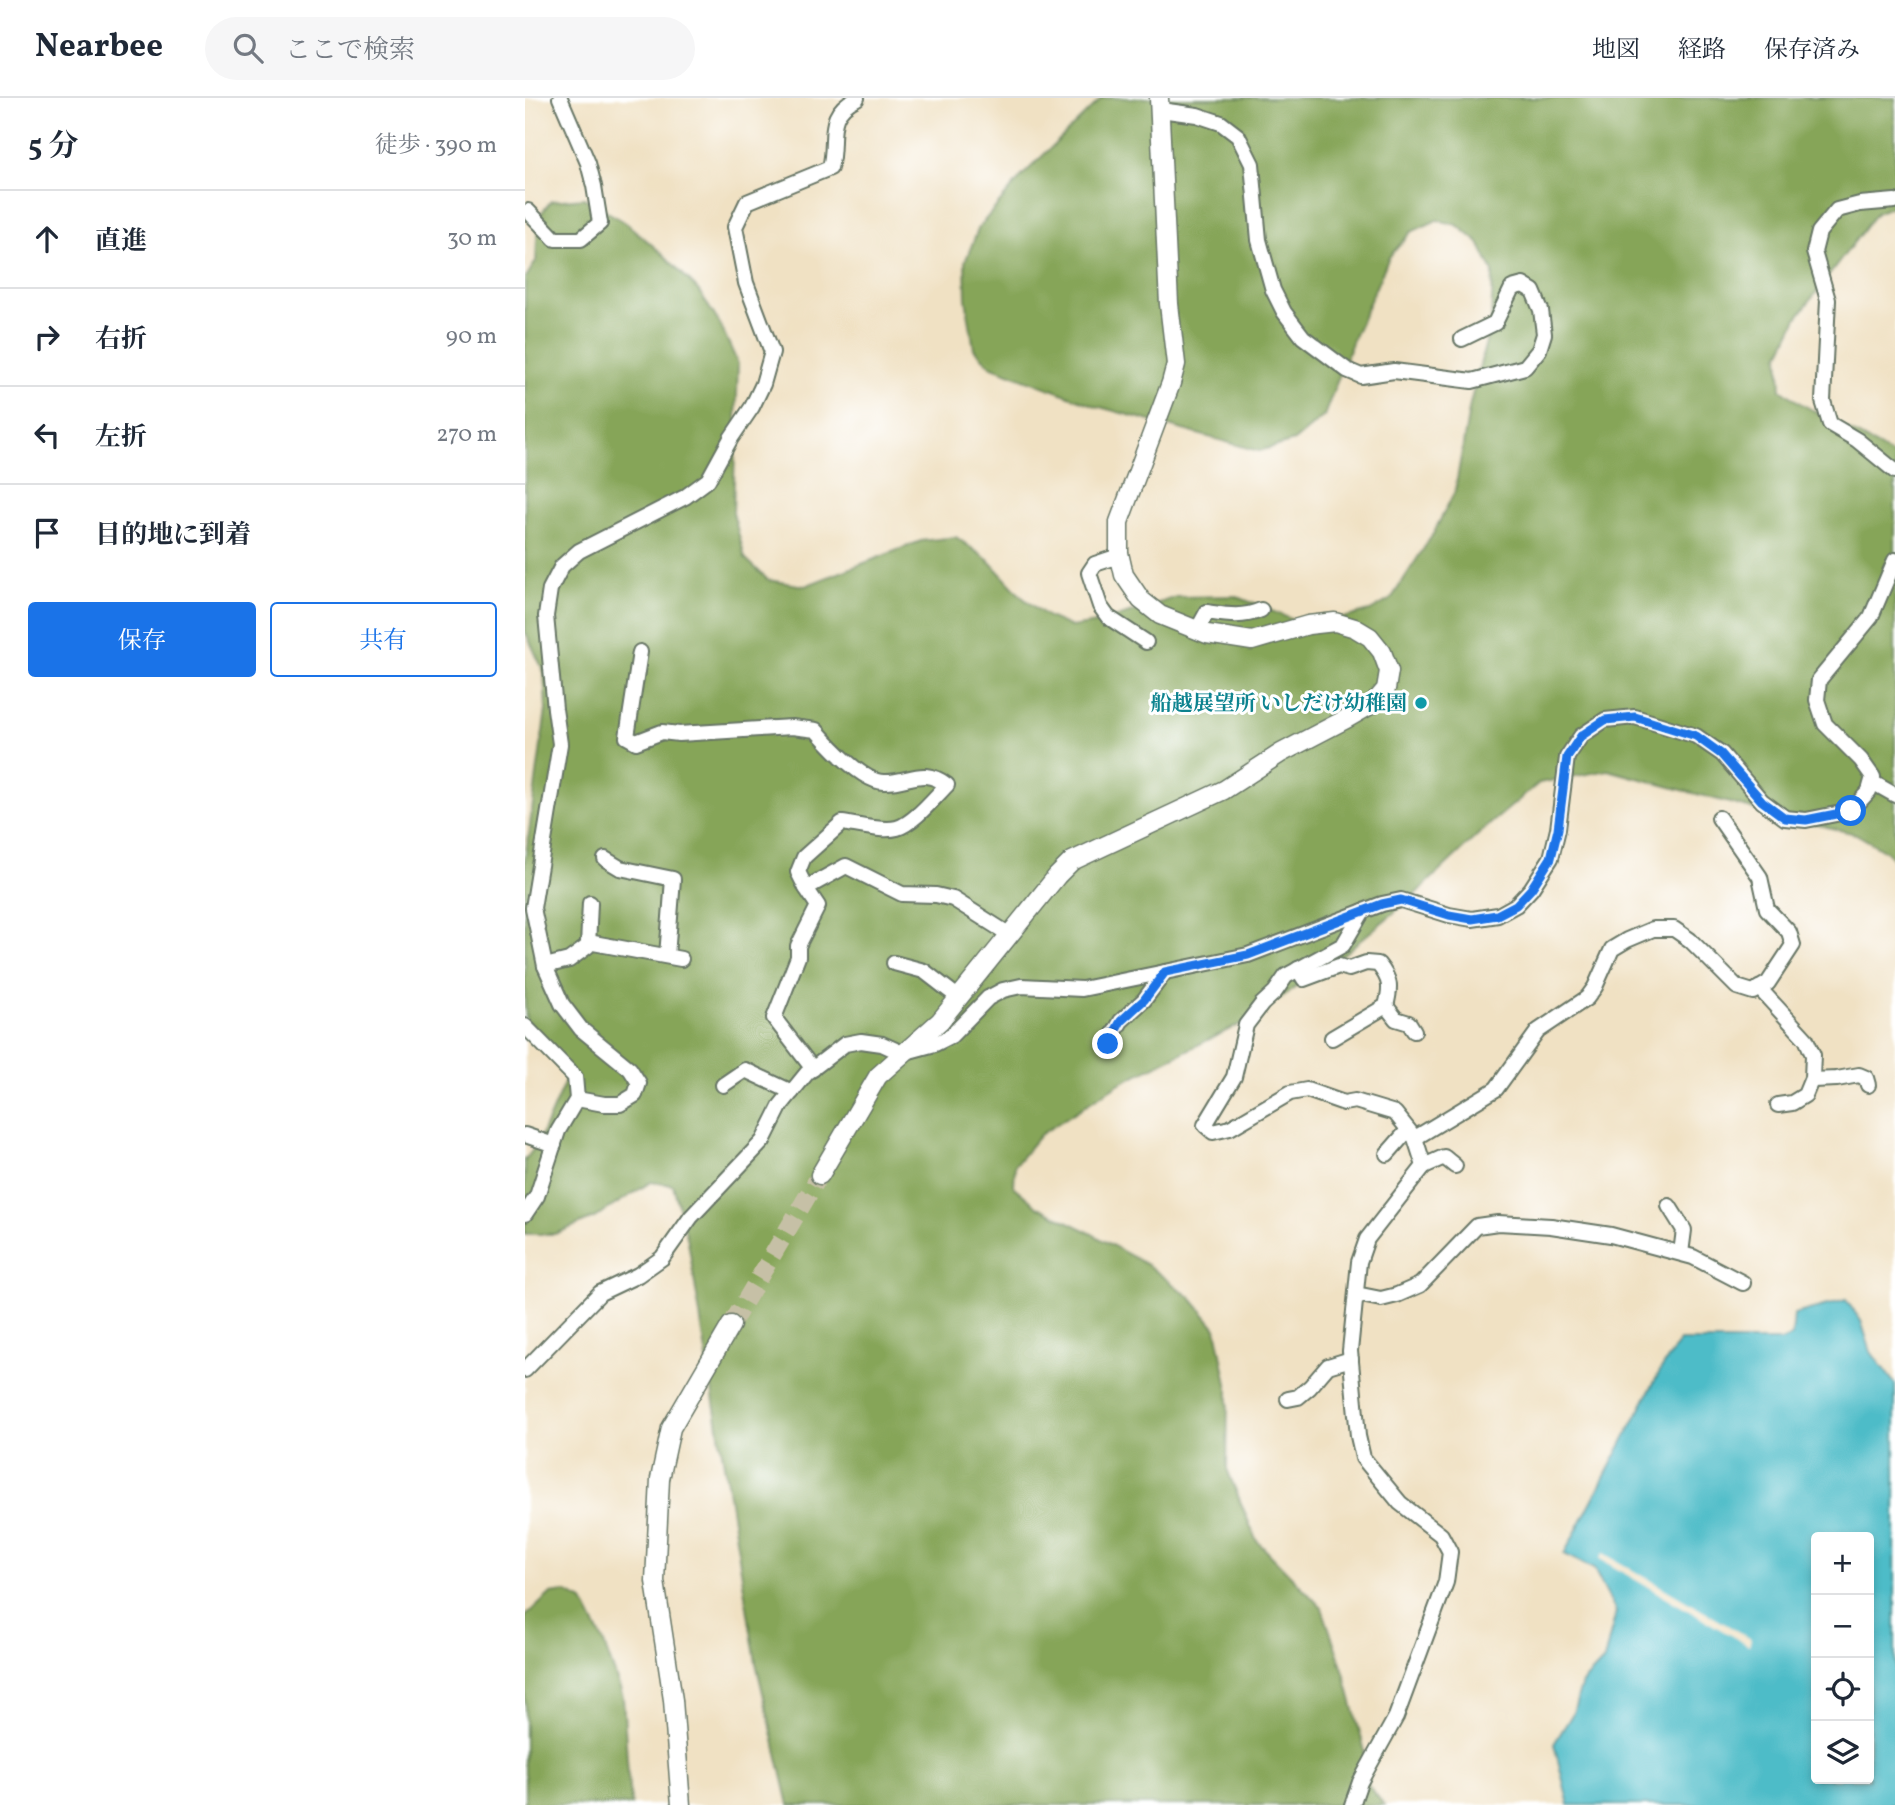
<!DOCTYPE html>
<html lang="ja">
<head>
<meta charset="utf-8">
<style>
	body { margin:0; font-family:Vollkorn,"Noto Serif JP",serif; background:#f6f6f7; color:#1f2937 }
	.controls { position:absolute; right:21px; bottom:21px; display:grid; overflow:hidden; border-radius:7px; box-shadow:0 4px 10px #0003 }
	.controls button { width:63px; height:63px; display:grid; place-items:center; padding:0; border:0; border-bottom:2px solid #e0e1e3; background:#fff; color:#1f2937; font:35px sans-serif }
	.stop { position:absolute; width:21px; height:21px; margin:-16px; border:5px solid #1a73e8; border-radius:50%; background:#fff }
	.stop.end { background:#1a73e8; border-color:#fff; box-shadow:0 2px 7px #0008 }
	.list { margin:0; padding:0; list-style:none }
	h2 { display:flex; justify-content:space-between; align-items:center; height:91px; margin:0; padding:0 28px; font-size:30px }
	h2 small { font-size:23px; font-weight:400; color:#747a83 }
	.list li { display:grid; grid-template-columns:46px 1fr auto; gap:21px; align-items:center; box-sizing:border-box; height:98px; padding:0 28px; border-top:2px solid #e0e1e3 }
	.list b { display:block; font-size:26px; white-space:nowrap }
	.list em { font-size:23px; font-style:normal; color:#747a83 }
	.actions { display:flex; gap:14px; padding:21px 28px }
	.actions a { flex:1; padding:16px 0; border:2px solid #1a73e8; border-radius:7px; text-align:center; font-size:24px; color:#1a73e8 }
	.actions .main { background:#1a73e8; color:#fff }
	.icon { flex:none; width:38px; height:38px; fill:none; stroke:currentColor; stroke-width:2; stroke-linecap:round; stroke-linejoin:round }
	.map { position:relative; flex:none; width:1370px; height:1707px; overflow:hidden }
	header { display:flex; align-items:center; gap:42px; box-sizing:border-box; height:98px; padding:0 35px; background:#fff; border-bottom:2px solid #e0e1e3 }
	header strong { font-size:33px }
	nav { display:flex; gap:38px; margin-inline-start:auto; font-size:24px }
	.search { width:490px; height:63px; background:#f6f6f7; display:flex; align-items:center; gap:18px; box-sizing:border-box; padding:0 24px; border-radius:38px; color:#747a83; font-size:26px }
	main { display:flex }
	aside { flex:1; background:#fff }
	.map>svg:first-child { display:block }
	.forest { fill:#86a558; stroke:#527146; stroke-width:2 }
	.water { fill:#4ebcc8; stroke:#367c7e; stroke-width:2; fill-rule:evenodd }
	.pier { fill:#f0e1c3 }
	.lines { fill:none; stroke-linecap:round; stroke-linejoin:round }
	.tertiary-tunnel { stroke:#c6c0a6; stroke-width:18; stroke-dasharray:18 9; stroke-linecap:butt }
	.minor-casing { stroke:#687666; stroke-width:18 }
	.tertiary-casing { stroke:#687666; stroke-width:21 }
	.minor { stroke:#fff; stroke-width:14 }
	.tertiary { stroke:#fff; stroke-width:18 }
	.route { stroke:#1a73e8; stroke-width:9 }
	.culture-dot { fill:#0f9aa8; stroke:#fff; stroke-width:2.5 }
	.labels { text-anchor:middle; stroke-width:6; stroke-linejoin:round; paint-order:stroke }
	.culture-label { font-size:21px; font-weight:bold; fill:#0d838f; stroke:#fff; text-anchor:end }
</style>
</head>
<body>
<header>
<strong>Nearbee</strong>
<div class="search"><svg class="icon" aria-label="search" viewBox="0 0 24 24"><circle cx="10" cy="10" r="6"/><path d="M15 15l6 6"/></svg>ここで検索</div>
<nav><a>地図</a><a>経路</a><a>保存済み</a></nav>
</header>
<main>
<aside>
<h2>5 分<small>徒歩 · 390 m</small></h2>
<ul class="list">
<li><svg class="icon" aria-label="ahead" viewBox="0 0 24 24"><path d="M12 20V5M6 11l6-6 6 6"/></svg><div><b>直進</b></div><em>30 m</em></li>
<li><svg class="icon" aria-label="right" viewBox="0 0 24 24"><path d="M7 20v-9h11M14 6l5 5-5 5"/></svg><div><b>右折</b></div><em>90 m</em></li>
<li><svg class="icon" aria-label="left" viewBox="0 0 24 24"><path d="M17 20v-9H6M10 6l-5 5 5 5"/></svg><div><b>左折</b></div><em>270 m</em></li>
<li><svg class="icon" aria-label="arrive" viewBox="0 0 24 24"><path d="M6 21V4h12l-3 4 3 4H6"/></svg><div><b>目的地に到着</b></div></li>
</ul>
<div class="actions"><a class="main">保存</a><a>共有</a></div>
</aside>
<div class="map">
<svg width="1370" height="1707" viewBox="0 0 1370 1707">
	<rect width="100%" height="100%" fill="#fff"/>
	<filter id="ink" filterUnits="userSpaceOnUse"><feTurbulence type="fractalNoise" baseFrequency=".0143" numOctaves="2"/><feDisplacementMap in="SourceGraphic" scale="14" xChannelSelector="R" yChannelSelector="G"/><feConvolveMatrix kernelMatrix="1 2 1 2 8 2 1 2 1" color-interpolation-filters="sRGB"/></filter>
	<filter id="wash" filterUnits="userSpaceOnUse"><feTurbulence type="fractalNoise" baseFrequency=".00686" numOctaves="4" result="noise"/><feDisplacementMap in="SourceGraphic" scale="28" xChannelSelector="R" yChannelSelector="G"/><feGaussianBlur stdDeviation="1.57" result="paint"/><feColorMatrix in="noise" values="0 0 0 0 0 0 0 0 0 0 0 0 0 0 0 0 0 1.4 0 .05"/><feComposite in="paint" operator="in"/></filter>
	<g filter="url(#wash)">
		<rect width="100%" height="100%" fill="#f0e1c3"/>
		<!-- forest -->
		<g class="forest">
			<path d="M577,0H1370V107L1351,115L1272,220L1254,258L1256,291L1275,305L1370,358V764L1362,754L1331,736L1227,711L1083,672L1014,685L958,732L883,803L821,854L724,922L595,985L515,1037L490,1067L489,1089L513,1109L558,1131L624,1168L666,1200L691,1230L703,1291L702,1371L731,1442L797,1510L819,1574L839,1650L841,1684L859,1707H264L231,1565L163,1143L148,1087L126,1084L69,1120L30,1136H0V1062L13,1045L41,981L1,922L0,906V762L21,612L19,574L0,533V181L11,163L13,119L26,103L59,100L101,125L139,157L173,192L195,226L213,266L208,415L220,460L243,482L280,488L396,443L431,439L463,462L497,499L523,519L546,529L578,524L651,499L711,498L773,524L799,525L845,513L866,501L908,436L930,393L945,306L966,224L968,174L954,145L932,127L912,122L886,134L864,159L829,239L799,318L769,343L734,353L571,308L467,269L449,251L441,201L440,164L454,129L497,78Z"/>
			<path d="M40,1494L58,1503L78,1543L98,1599L104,1691L107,1707H0V1519L25,1496Z"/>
		</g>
		<!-- water -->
		<path class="water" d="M1321,1202L1336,1223L1346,1254L1370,1286V1707H1044L1029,1646L1048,1615L1057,1585L1079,1562L1091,1514L1069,1471L1039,1456L1135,1273L1155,1243H1256L1267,1238L1269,1216ZM1291,1439H1344V1681H1291Z"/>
		<!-- pier -->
		<path class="pier" d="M1078,1455L1226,1541L1224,1548L1075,1461Z"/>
	</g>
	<g filter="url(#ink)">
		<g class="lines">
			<!-- tertiary-tunnel -->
			<path class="tertiary-tunnel" d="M206,1227L295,1077"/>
			<defs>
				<g id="minor">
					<path d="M635,12L672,17L696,25L713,38L727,66L734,142L748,192L759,214L778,239L822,272L836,278L869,273L947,283L1000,269L1014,252L1019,236L1016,212L1008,193L998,187L987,190L970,225L937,241"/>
					<path d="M1370,103L1335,106L1312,112L1294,134L1289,154L1303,202L1298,303L1305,326L1332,342L1370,373"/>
					<path d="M3,113L30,141H56L75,125L69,88L63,65L35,0"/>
					<path d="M594,458L570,466L564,475L575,508L583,519L621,544"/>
					<path d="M672,532L682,514C702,517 717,520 736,512"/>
					<path d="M115,554L102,639L111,644L137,634L154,636L267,629L291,632C305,648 338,684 359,684C384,685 397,668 422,687C409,700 389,725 372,730C358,734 332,727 317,725L279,759L273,774L281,790L321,768L377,796L411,797L428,801L485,837"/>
					<path d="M1347,684L1370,697"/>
					<path d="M80,761L95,770L148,781L142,858"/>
					<path d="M281,790L293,808L273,848V859L249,920L288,971"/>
					<path d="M838,813L818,847L761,878L750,894L737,906L721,927L709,979L680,1027L688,1034L705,1030L765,995L782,992L819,1005L830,1003L870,1015L890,1040L899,1068L919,1059L930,1068"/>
					<path d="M63,844L156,861"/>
					<path d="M369,865L399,873L434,900"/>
					<path d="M20,868L44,862L63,848L65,805"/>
					<path d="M773,871L779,881L814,868L824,871L841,865L853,866C866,882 866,889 861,908L807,940"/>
					<path d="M1234,890L1281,941L1288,957L1287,980L1280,997L1267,1005L1253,1007"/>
					<path d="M861,908L871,921L884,925L889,933"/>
					<path d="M0,928L50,979L52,1001L33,1033L12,1098L0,1116"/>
					<path d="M583,946L596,923L619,902L640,874"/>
					<path d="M1287,982L1312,981L1334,977L1341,980L1343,987"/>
					<path d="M198,987L220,972L267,994"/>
					<path d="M52,1001L79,1006H95L110,997L114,985L105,971L56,931L37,906L20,868L8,810L35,646L30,611L21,518L25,491L37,468L54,453L160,399L183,382L206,340L227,309L238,286L247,254L221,185L210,129L222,104L305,70C313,40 298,17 332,0"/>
					<path d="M0,1037L29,1047"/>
					<path d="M890,1040L971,991L1013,933L1062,900L1070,889L1087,851L1102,842L1128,831H1149L1165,842L1212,889L1228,894L1243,885L1268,847L1264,834L1242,811L1235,779L1194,720"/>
					<path d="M862,1056L883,1032"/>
					<path d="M1144,1108L1159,1132L1156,1155"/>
					<path d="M831,1196L856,1201L872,1197L895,1187L952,1128L973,1125L1026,1128L1086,1137L1168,1159L1218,1185"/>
					<path d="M0,1272L75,1195L113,1177L137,1160L166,1119L238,1043L256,1007L282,975L320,946L336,943L357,946L377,955L410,946L426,938L463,900L478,892L496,888L557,891L723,857L857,806L876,802L924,817L947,821L973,817L991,807L1006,791L1026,760L1033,731L1042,659L1056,638L1080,622L1110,619L1171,638L1197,656L1237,703L1260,720L1281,722L1326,713L1344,693L1348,679L1336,662L1300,626L1292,602L1294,582L1346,519L1370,462"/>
					<path d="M763,1301L773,1299L785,1289L803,1268L826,1261"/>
					<path d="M827,1707L835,1684L871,1619L921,1484L925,1454L916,1437L875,1405L838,1360L833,1338L825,1253L834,1164L842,1141L899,1068"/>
				</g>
				<g id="tertiary">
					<path d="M295,1077L353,978L415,923L532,778L547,763L699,692L756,655L823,620L849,605L861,591L864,573L857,554L845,539L830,530L810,524L783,527L727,543L682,536L635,517L616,502L599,477L594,455V424L646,285L651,266L644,206L634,0"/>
					<path d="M156,1707L148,1602L130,1483L135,1381L146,1330L206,1227"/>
				</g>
			</defs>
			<!-- minor casing -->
			<use href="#minor" class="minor-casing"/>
			<!-- tertiary casing -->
			<use href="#tertiary" class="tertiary-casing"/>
			<!-- minor -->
			<use href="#minor" class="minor"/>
			<!-- tertiary -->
			<use href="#tertiary" class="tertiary"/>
		</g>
	</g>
	<g class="lines" filter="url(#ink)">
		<!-- route -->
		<path class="route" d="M583,946L596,923L619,902L640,874L723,857L857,806L876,802L924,817L947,821L972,817L991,807L1006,791L1026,760L1033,731L1042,659L1056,638L1080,622L1110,619L1171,638L1196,656L1237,703L1260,720L1281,722L1326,713"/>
	</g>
	<!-- markers -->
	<circle class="culture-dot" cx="896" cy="605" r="7"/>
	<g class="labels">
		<!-- culture labels -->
		<g class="culture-label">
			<text x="882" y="612">船越展望所 いしだけ幼稚園</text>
		</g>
	</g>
</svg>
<div class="controls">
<button>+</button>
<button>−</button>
<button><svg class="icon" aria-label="locate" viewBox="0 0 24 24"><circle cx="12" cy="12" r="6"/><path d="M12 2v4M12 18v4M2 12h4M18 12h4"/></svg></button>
<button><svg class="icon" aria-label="layers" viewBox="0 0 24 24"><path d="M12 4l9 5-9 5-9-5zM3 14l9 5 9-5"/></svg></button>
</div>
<div class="stop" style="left:1326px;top:713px"></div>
<div class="stop end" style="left:583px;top:946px"></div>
</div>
</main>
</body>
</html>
